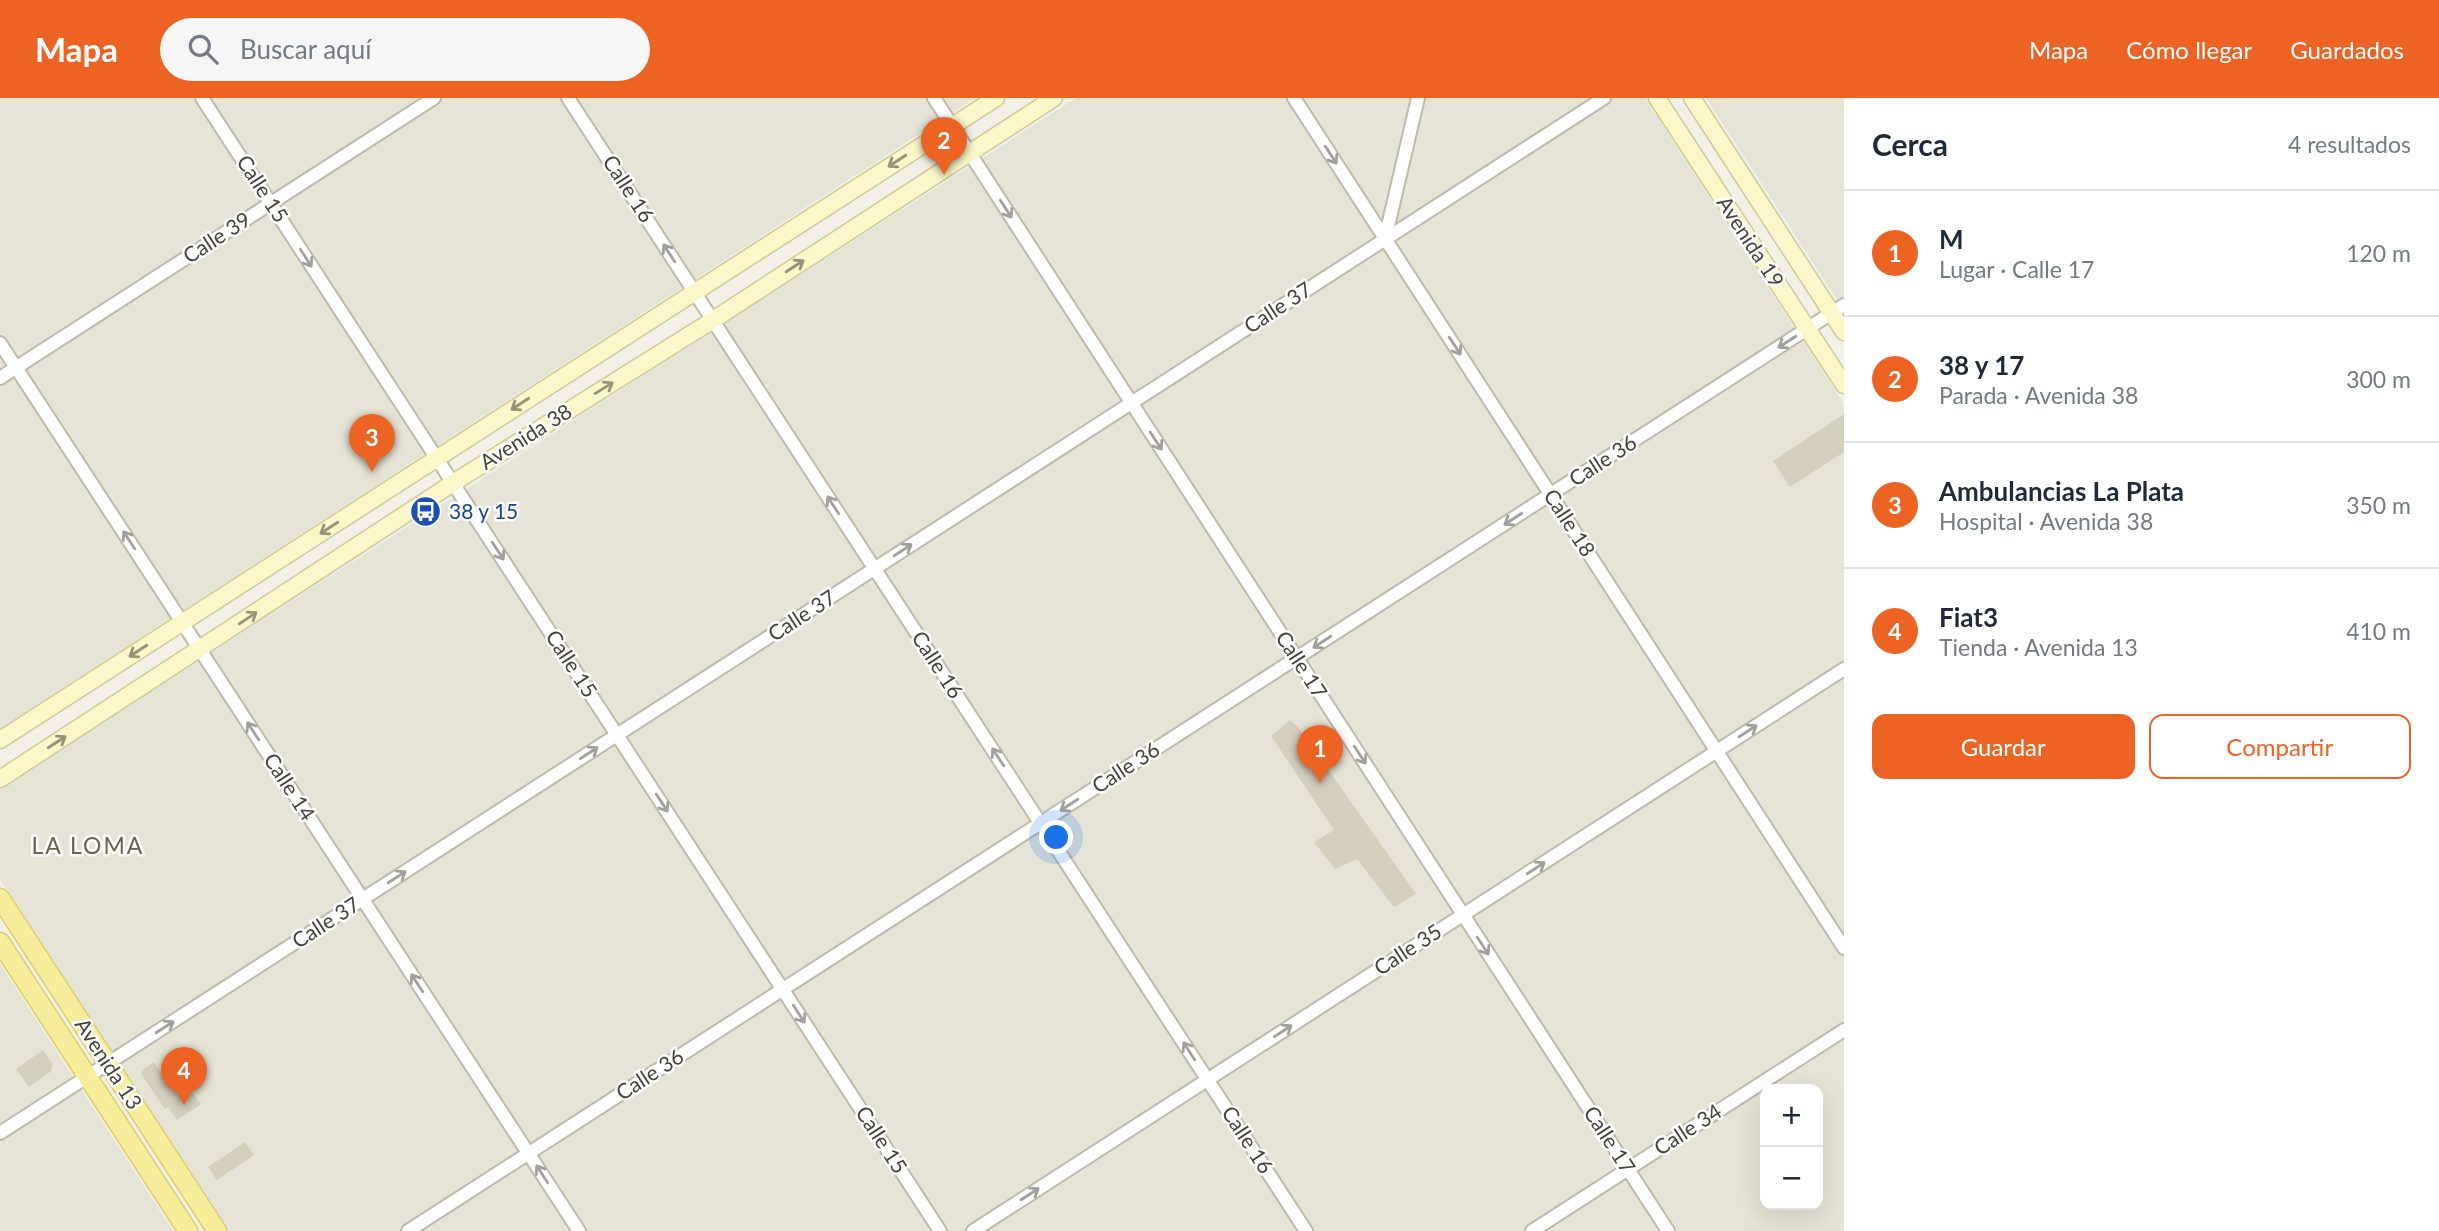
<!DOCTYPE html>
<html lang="es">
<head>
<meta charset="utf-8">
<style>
	body { margin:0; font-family:Lato,sans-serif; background:#f6f6f7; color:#1f2937 }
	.controls { position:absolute; right:21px; bottom:21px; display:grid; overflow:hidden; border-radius:14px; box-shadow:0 7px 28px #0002 }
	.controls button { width:63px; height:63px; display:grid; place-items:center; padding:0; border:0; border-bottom:2px solid #e0e1e3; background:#fff; color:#1f2937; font:35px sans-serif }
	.you { position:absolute; left:1057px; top:740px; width:24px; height:24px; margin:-18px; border:5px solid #fff; border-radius:50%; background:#1a73e8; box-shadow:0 0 0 10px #1a73e833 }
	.badge { display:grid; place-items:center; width:46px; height:46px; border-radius:50%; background:#ed6324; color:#fff; font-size:23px; font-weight:700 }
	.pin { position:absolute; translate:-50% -58px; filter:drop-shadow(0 2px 4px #0008) }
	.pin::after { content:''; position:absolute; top:37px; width:24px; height:21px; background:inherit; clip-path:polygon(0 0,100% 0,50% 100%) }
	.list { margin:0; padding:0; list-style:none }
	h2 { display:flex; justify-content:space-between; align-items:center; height:91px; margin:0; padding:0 28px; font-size:30px }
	h2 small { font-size:23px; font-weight:400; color:#747a83 }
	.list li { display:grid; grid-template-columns:46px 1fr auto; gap:21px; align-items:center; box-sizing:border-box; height:126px; padding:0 28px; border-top:2px solid #e0e1e3 }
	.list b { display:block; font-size:26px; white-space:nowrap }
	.list p { margin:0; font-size:23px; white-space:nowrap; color:#747a83 }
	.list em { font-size:23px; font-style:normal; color:#747a83 }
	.actions { display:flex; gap:14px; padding:21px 28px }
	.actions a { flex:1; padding:16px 0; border:2px solid #ed6324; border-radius:14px; text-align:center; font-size:24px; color:#ed6324 }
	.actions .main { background:#ed6324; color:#fff }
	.icon { flex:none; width:38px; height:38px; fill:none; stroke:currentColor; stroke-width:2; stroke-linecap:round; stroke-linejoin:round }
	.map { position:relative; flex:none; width:1844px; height:1133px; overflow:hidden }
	header { display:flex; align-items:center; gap:42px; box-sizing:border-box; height:98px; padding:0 35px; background:#ed6324; color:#fff }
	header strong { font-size:33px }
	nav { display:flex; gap:38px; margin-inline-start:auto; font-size:24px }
	.search { width:490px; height:63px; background:#f6f6f7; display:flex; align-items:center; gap:18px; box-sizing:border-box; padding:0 24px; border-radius:38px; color:#747a83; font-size:26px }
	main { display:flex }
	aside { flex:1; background:#fff }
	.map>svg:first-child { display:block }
	.residential { fill:#e6e4d6; fill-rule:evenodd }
	.building { fill:#d4cebd }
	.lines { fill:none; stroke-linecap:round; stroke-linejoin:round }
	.minor-casing { stroke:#bebaaa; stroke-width:16 }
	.secondary-casing { stroke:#d0ca99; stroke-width:19 }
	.primary-casing { stroke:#ddcd6b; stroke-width:21 }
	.minor { stroke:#fff; stroke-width:12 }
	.secondary { stroke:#fbf7c9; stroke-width:16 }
	.primary { stroke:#f8ed9b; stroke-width:18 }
	.oneway { stroke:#a2a09b }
	.oneway2 { stroke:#979379 }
	.labels { text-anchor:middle; stroke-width:5; stroke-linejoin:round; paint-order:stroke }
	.street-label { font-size:21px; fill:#454237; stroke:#fff }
	.transit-label { font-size:21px; fill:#164399; stroke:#fff; text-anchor:start }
	.neighbourhood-label { font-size:23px; letter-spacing:2px; fill:#68624e; stroke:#fff }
</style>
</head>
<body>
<header>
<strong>Mapa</strong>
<div class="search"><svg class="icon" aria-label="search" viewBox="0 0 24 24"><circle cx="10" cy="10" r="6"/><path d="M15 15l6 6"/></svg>Buscar aquí</div>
<nav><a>Mapa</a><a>Cómo llegar</a><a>Guardados</a></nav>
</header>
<main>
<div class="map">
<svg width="1844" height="1133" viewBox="0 0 1844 1133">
	<rect width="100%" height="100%" fill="#f3f1e7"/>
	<!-- residential -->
	<g class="residential">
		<path d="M0,0H975L0,631Z"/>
		<path d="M1076,0H1645L1844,306V1133H224L118,970L0,781V690ZM1765,991H1818V1107H1765Z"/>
		<path d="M1706,0H1844V212Z"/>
		<path d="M0,866L173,1133H0Z"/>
	</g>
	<!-- building -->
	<g class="building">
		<path d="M1844,316V354L1790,389L1773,363Z"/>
		<path d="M1290,622L1297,628L1416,796L1394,809L1357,761L1335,771L1314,744L1334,732L1271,638Z"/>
		<path d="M43,952L53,967L50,974L29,989L16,971Z"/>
		<path d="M154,964L167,983L172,979L184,998L191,993L201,1006L177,1022L168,1009L165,1011L141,976L144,971Z"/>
		<path d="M245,1044L254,1057L217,1082L208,1069Z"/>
	</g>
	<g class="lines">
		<defs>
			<g id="minor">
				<path d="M202,0L940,1133"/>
				<path d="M568,0L1306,1133"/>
				<path d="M934,0L1668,1133"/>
				<path d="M1294,0L1844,850"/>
				<path d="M1385,141L1418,0"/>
				<path d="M0,245L579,1133"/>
				<path d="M0,280L434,0"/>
				<path d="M0,1035L1604,0"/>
				<path d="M408,1133L1844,207"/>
				<path d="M973,1133L1844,571"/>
				<path d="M1532,1133L1844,932"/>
			</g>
			<g id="secondary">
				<path d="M1657,0L1844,287"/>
				<path d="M1692,0L1844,234"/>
				<path d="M0,642L996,0"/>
				<path d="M0,681L453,385L713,222L1054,0"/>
			</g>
			<g id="primary">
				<path d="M0,800L217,1133"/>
				<path d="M0,844L188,1133"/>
			</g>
		</defs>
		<!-- minor casing -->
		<use href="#minor" class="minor-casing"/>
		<!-- secondary casing -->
		<use href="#secondary" class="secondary-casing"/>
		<!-- primary casing -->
		<use href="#primary" class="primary-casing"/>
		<!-- minor -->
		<use href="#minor" class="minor"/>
		<!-- secondary -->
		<use href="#secondary" class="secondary"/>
		<!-- primary -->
		<use href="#primary" class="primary"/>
	</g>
	<!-- one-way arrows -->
	<defs><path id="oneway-shaft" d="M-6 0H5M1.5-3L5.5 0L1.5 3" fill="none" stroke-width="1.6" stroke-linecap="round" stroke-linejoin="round" transform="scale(1.75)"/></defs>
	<g class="oneway">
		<use href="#oneway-shaft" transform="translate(1331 57) rotate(57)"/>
		<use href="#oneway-shaft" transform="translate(1006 111) rotate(57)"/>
		<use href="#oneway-shaft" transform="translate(669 155) rotate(-123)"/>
		<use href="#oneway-shaft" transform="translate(306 160) rotate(57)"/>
		<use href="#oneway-shaft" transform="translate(1787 244) rotate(147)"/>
		<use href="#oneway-shaft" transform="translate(1455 248) rotate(57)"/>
		<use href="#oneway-shaft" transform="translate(1156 343) rotate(57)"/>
		<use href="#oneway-shaft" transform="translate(833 407) rotate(-123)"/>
		<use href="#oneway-shaft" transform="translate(1513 421) rotate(147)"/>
		<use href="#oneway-shaft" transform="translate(129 442) rotate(-123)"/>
		<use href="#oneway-shaft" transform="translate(903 452) rotate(-33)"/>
		<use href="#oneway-shaft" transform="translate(498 453) rotate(57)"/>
		<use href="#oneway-shaft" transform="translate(1322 544) rotate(147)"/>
		<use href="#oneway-shaft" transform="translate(253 633) rotate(-123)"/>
		<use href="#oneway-shaft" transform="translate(1748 633) rotate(-33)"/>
		<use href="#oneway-shaft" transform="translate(589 655) rotate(-33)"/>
		<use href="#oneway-shaft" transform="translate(1360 657) rotate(57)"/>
		<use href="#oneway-shaft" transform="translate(998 659) rotate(-123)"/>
		<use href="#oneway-shaft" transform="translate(662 705) rotate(57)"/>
		<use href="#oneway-shaft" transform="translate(1069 707) rotate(147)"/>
		<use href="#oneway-shaft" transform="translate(1536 770) rotate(-33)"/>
		<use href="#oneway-shaft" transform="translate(397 779) rotate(-33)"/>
		<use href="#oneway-shaft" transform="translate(1483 848) rotate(57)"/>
		<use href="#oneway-shaft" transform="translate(417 885) rotate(-123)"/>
		<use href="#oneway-shaft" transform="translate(799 916) rotate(57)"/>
		<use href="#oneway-shaft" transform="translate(165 929) rotate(-33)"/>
		<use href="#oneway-shaft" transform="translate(1283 933) rotate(-33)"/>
		<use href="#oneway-shaft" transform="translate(1189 953) rotate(-123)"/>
		<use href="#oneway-shaft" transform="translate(542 1076) rotate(-123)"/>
		<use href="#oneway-shaft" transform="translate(1030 1096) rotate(-33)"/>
	</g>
	<g class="oneway2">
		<use href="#oneway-shaft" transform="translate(897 63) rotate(147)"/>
		<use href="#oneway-shaft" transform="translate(795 168) rotate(-33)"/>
		<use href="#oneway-shaft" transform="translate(604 290) rotate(-32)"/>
		<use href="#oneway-shaft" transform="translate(520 306) rotate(147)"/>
		<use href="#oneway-shaft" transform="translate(329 430) rotate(147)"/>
		<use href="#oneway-shaft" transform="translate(248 520) rotate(-34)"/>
		<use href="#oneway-shaft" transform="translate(138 553) rotate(147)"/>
		<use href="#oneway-shaft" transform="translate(57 644) rotate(-33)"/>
	</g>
	<!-- icons -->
	<defs>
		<symbol id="bus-disc" viewBox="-11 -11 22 22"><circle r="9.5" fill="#1a4fb4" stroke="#fff"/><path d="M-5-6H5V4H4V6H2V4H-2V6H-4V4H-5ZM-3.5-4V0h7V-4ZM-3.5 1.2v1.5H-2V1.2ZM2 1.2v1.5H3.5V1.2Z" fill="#fff"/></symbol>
	</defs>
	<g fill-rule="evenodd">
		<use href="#bus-disc" x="408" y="396" width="35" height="35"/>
	</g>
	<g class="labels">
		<!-- street labels -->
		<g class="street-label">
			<text transform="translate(262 91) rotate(57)" y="7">Calle 15</text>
			<text transform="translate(628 91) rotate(57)" y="7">Calle 16</text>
			<text transform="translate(217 140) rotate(-33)" y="7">Calle 39</text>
			<text transform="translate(1750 144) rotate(57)" y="7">Avenida 19</text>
			<text transform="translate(1278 210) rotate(-33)" y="7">Calle 37</text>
			<text transform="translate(526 339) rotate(-32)" y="7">Avenida 38</text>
			<text transform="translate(1603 363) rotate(-33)" y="7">Calle 36</text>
			<text transform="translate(1569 425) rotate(57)" y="7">Calle 18</text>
			<text transform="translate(802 518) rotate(-33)" y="7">Calle 37</text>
			<text transform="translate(571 566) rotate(57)" y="7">Calle 15</text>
			<text transform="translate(937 567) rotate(57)" y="7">Calle 16</text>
			<text transform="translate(1301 567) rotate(57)" y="7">Calle 17</text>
			<text transform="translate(1126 670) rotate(-33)" y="7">Calle 36</text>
			<text transform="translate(289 689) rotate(57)" y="7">Calle 14</text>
			<text transform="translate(326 825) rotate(-33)" y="7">Calle 37</text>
			<text transform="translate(1408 852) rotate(-33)" y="7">Calle 35</text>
			<text transform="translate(108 966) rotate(57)" y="7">Avenida 13</text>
			<text transform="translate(650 977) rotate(-33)" y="7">Calle 36</text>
			<text transform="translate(1688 1032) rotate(-33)" y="7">Calle 34</text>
			<text transform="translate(881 1042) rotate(57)" y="7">Calle 15</text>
			<text transform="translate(1247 1042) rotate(57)" y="7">Calle 16</text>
			<text transform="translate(1609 1042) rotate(57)" y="7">Calle 17</text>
		</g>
		<!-- transit labels -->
		<g class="transit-label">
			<text x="449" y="421">38 y 15</text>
		</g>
		<!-- neighbourhood labels -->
		<g class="neighbourhood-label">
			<text x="88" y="756">LA LOMA</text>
		</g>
	</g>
</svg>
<div class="controls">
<button>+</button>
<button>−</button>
</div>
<div class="you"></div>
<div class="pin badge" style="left:1320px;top:685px">1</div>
<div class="pin badge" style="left:944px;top:77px">2</div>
<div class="pin badge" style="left:372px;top:374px">3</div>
<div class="pin badge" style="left:184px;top:1007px">4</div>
</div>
<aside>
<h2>Cerca<small>4 resultados</small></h2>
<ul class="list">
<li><span class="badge">1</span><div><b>M</b><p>Lugar · Calle 17</p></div><em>120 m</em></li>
<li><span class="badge">2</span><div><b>38 y 17</b><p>Parada · Avenida 38</p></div><em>300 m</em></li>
<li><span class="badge">3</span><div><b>Ambulancias La Plata</b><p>Hospital · Avenida 38</p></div><em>350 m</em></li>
<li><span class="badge">4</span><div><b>Fiat3</b><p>Tienda · Avenida 13</p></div><em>410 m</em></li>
</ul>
<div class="actions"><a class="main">Guardar</a><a>Compartir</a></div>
</aside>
</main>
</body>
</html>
